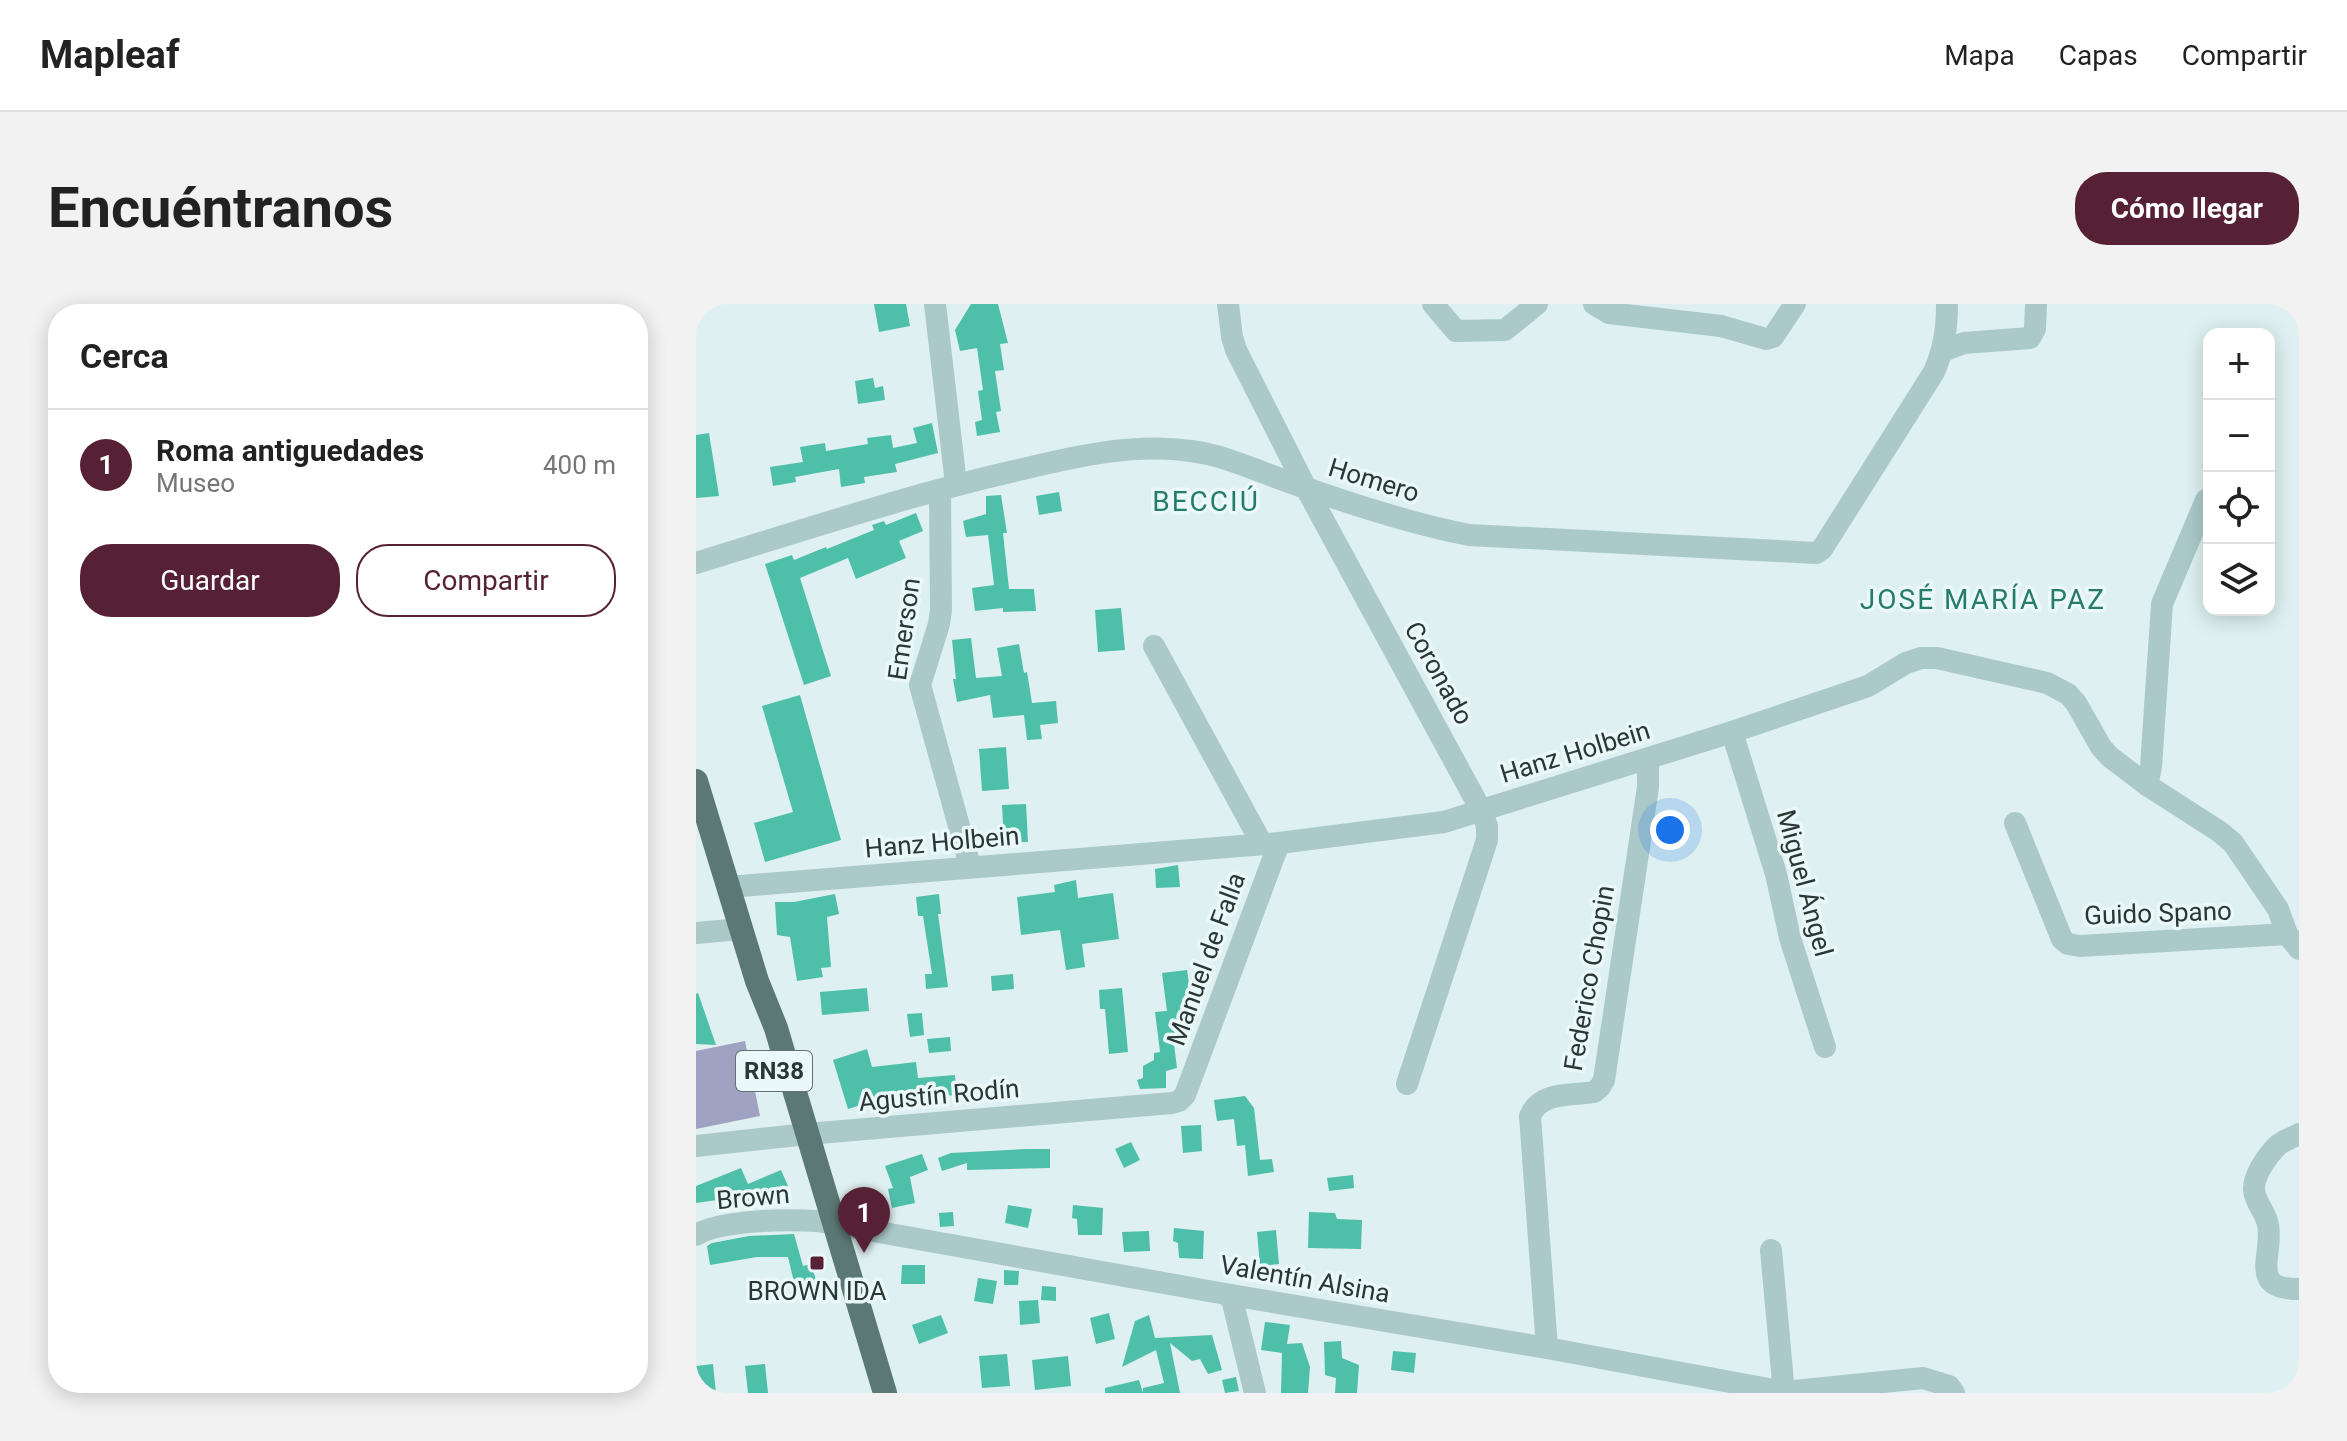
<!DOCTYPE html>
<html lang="es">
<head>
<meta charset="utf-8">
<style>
	body { margin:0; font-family:Roboto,sans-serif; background:#f2f2f2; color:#222 }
	.controls { position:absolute; right:24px; top:24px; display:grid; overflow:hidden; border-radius:16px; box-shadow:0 4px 20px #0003 }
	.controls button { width:72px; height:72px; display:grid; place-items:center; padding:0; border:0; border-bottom:2px solid #e0e0e0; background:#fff; color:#222; font:40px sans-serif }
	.you { position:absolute; left:974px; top:526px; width:28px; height:28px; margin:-20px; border:6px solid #fff; border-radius:50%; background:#1a73e8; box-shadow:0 0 0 12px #1a73e833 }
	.badge { display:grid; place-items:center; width:52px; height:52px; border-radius:50%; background:#562135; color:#fff; font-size:26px; font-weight:700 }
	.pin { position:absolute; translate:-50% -66px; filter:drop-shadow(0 2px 4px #0008) }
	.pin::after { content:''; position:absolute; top:42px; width:28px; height:24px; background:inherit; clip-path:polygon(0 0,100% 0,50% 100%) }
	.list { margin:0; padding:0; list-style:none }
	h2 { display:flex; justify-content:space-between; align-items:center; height:104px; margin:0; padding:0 32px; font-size:34px }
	h2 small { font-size:26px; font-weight:400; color:#767676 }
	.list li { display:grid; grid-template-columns:52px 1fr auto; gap:24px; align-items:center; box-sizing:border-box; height:112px; padding:0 32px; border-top:2px solid #e0e0e0 }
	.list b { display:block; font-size:30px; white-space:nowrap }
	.list p { margin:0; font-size:26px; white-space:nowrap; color:#767676 }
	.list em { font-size:26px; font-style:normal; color:#767676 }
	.actions { display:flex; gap:16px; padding:24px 32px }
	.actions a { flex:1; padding:18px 0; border:2px solid #562135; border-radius:32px; text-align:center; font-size:28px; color:#562135 }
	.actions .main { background:#562135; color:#fff }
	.icon { flex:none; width:44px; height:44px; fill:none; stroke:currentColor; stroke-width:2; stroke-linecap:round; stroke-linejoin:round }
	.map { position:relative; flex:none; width:1603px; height:1089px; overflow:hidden; border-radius:32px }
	header { display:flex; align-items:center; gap:48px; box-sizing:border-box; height:112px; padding:0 40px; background:#fff; border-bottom:2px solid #e0e0e0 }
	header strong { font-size:38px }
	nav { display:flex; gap:44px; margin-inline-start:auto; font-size:28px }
	.intro { display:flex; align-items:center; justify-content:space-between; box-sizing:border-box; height:192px; padding:0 48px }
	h1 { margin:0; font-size:56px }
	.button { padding:20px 36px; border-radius:32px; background:#562135; color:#fff; font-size:28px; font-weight:700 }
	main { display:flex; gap:48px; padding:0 48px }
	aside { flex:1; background:#fff; border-radius:32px; box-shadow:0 4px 20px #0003 }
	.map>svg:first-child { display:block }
	.green { fill:#9fa2c0 }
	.building { fill:#4ebfa8 }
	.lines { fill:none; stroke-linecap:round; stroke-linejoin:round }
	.minor { stroke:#abc9c9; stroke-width:22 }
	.major { stroke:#5c7875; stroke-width:24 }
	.poi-dot { fill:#562135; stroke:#ebf8f9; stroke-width:3 }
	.labels { text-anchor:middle; stroke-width:7; stroke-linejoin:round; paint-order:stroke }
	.shield { fill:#ebf8f9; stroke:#647170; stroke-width:2 }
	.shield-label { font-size:24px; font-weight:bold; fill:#2a3735 }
	.street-label { font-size:26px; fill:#2a3735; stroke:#ebf8f9 }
	.poi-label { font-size:26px; fill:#2a3735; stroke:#ebf8f9 }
	.neighbourhood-label { font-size:28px; letter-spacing:2px; fill:#267c6a; stroke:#ebf8f9 }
</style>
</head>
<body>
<header>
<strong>Mapleaf</strong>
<nav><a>Mapa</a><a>Capas</a><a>Compartir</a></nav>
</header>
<div class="intro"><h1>Encuéntranos</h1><a class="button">Cómo llegar</a></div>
<main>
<aside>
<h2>Cerca<small></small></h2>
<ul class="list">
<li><span class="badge">1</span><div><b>Roma antiguedades</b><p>Museo</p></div><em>400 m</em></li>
</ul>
<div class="actions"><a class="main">Guardar</a><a>Compartir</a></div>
</aside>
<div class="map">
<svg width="1603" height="1089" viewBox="0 0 1603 1089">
	<rect width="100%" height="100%" fill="#def0f1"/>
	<!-- green -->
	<path class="green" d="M49,737L64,812L0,825V747Z"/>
	<!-- building -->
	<g class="building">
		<path d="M178,0H210L214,22L183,28Z"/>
		<path d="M275,0H302L312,39L304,40L308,66L299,67L305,107L300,108L304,128L281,132L279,118L286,116L282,87L287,86L281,44L264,47L259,26Z"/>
		<path d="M177,74L179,84L187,82L189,96L162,100L159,77Z"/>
		<path d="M236,119L242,149L199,160L201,168L168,173L169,179L145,183L143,165L99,173L100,178L77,182L74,163L107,158L104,143L129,139L130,147L172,140L171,134L195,131L197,144L221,139L217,124Z"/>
		<path d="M13,129L23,192L0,194V131Z"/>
		<path d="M363,188L366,207L343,211L340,192Z"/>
		<path d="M305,191L311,229H307L313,285H338L340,307L307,308V304L279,307L276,284L298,281L292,231L270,233L267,217L290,210V192Z"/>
		<path d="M220,209L227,227L203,237L210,254L160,275L152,254L104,274L135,372L108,381L69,260L96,251L98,256L130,243L131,245L178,226L176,221L188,217L190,221Z"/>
		<path d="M425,304L429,346L402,348L399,306Z"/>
		<path d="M275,334L280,374L306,372L301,344L323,340L328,369L331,368L336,399L360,397L362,419L344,421L346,435L331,436L328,411L297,414L294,391L261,398L257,375H260L256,336Z"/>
		<path d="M104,391L145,536L69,558L58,519L97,508L66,402Z"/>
		<path d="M310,443L313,485L286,487L283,445Z"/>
		<path d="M330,500L332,538L308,539L306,501Z"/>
		<path d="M482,561L484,583L460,584L459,565Z"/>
		<path d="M380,576L382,594L417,589L423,635L386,640L389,663L370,666L364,626L325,631L321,593L359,588L358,581Z"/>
		<path d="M139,590L143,610L131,613L135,663L125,664L127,673L101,677L94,633L81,631L79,598H98Z"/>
		<path d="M243,590L245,610H242L252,683L230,685L229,670H236L227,612H222L220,593Z"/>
		<path d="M491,666L495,694L487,695L490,731L477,732L481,764L470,767V784L444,785L441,776L447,774V762L458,756V749L464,748L459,708L471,707L466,669Z"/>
		<path d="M317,670L318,685L296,687L295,672Z"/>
		<path d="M171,684L173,707L126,711L124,688Z"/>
		<path d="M426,684L432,748L413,750L409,705H404L403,686Z"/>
		<path d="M2,689L20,741L0,740V690Z"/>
		<path d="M226,709L228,731L214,733L211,710Z"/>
		<path d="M254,733L255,747L233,749L231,735Z"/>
		<path d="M171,745L176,763L220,758L222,774L259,771L261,791L224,793L225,796L201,799L200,790L152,805L137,756Z"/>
		<path d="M549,792L558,804L564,856L576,855L578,868L552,872L549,841L541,842L538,815L521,817L518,796Z"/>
		<path d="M505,821L506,847L487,849L485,822Z"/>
		<path d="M435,838L444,856L428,864L419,845Z"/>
		<path d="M331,845H354V864L271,866V859L246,867L242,854L255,849Z"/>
		<path d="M226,850L232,866L214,873L219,899L196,904L192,885L197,884L189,862Z"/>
		<path d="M45,864L52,880L85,866L92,882L46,902L42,893L0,899V882Z"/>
		<path d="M657,871L658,884L633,887L631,874Z"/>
		<path d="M312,901L336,905L332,924L309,919Z"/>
		<path d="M377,901L407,904L406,931H382L381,915L376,914Z"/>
		<path d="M257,908L258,922L244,923L243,909Z"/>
		<path d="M613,908L639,909L641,915L666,916L665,945L612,944Z"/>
		<path d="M478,924L508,927L507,955L483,954L482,939L477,937Z"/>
		<path d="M580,926L583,960L564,962L561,928Z"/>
		<path d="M453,927L454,947L428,948L426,928Z"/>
		<path d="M98,930L107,962L115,960L120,976L99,982L92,953H61L14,961L11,942L16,939L53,932Z"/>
		<path d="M206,961H229V980H205Z"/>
		<path d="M308,966L323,967L322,981H308Z"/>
		<path d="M282,974L301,977L297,1000L278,997Z"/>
		<path d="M346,982L360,983V997L345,996Z"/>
		<path d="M342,996L344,1019L324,1021L323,997Z"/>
		<path d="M413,1009L419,1035L400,1040L394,1014Z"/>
		<path d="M245,1011L252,1029L223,1040L216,1021Z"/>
		<path d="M453,1011L459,1034L516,1031L526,1066L512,1070L504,1055L496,1057L474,1039L484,1089H447V1084L468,1079L460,1046L426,1063L439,1017Z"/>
		<path d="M569,1018L594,1021L591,1040L606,1039L614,1063L612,1089H585L586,1049L565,1046Z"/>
		<path d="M645,1037L646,1054L663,1061L661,1089H639L640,1074L629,1071L628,1038Z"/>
		<path d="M697,1047L720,1049L718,1069L695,1066Z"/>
		<path d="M311,1050L314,1082L286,1084L283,1052Z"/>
		<path d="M372,1052L375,1082L339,1086L336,1056Z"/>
		<path d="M17,1060L20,1089H0V1062Z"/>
		<path d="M69,1060L72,1089H52L49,1062Z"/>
		<path d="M540,1073L543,1087L529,1089L526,1076Z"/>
		<path d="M443,1076L447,1089H409V1084Z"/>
	</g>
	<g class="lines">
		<!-- minor -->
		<g class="minor">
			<path d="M239,0L260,180"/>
			<path d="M532,0L536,33L540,46L610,184L785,506L791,522V536L711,780"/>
			<path d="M737,0L760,27L809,26L841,0"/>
			<path d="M898,0L913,9L1025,22L1070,35L1077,33L1099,0"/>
			<path d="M1247,47L1268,39L1334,34L1339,25L1340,0"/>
			<path d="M244,186L245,306L243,320L224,381L274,562"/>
			<path d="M0,259C108,226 216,190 327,165C381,152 438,139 495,147C528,151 561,167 593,178C651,199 712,219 773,231L1120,249L1126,245L1238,68C1248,45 1251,25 1251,0"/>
			<path d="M458,342L566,540"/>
			<path d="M1036,428L1080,570L1094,634L1129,743"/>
			<path d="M1451,481L1455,463L1466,300L1510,196"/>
			<path d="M1319,519L1366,635L1372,640L1384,642L1591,630"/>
			<path d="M32,583L583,539L748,518L1036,428L1172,382L1210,359L1225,354H1241L1351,379L1372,390L1380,399L1405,443L1414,453L1451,481L1524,528L1537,539L1582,605L1591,630L1603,645"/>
			<path d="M0,629L45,625"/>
			<path d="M1603,830C1596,834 1586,837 1581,842C1571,852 1557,872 1558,886C1559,899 1570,908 1572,921C1578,951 1551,985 1603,985"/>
			<path d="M0,842L111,830L476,799L483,797L489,791L583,539"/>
			<path d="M0,931C24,916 92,915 121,917L535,991L851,1044L1088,1088L1227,1074L1253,1082L1258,1089"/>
			<path d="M1075,946L1088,1089"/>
			<path d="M535,991L559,1089"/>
			<path d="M851,1044L834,812C844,787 875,792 898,788L904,783L908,776L952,483V455"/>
		</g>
		<!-- major -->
		<path class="major" d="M0,477L61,677L80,724L98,785L189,1089"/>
	</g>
	<!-- markers -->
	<rect class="poi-dot" x="113" y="951" width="16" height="16" rx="4"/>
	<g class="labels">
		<!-- shield labels -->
		<rect class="shield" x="40" y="747" width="76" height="40" rx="6"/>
		<g class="shield-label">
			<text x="78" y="775">RN38</text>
		</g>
		<!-- street labels -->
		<g class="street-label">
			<text transform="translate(678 176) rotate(17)" y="9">Homero</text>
			<text transform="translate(208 325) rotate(-82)" y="9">Emerson</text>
			<text transform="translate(743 369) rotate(61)" y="9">Coronado</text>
			<text transform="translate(879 448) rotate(-17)" y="9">Hanz Holbein</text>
			<text transform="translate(246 538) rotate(-5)" y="9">Hanz Holbein</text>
			<text transform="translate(1109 579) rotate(75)" y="9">Miguel Ángel</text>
			<text transform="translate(1462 609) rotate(-2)" y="9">Guido Spano</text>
			<text transform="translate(510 655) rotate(-70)" y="9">Manuel de Falla</text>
			<text transform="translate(893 674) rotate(-80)" y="9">Federico Chopin</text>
			<text transform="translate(243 791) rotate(-5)" y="9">Agustín Rodín</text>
			<text transform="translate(57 893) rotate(-5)" y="9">Brown</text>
			<text transform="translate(609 975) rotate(10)" y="9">Valentín Alsina</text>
		</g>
		<!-- poi labels -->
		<g class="poi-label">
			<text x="121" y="996">BROWN IDA</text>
		</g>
		<!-- neighbourhood labels -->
		<g class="neighbourhood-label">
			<text x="510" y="207">BECCIÚ</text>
			<text x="1287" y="305">JOSÉ MARÍA PAZ</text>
		</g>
	</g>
</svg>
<div class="controls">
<button>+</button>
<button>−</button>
<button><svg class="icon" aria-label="locate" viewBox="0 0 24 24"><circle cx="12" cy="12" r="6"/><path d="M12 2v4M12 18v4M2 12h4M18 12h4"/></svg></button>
<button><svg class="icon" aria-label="layers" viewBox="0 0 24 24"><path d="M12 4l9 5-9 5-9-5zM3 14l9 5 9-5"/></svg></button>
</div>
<div class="you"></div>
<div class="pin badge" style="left:168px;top:949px">1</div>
</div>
</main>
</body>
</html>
